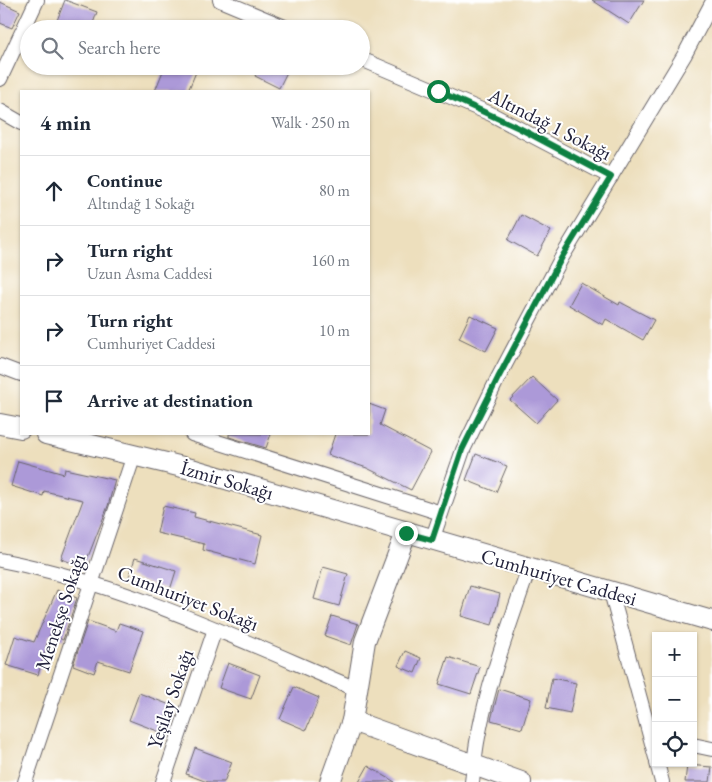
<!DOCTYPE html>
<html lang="en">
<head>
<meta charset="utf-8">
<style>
	body { margin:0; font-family:"EB Garamond",serif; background:#f6f6f7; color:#1f2937 }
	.controls { position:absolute; right:15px; bottom:15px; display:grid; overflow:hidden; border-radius:0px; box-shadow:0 1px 4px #0004 }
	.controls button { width:45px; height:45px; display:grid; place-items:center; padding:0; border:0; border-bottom:1px solid #e0e1e3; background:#fff; color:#1f2937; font:25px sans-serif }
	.stop { position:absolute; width:15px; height:15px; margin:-11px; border:4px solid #0b8043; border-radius:50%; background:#fff }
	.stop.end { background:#0b8043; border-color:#fff; box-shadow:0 1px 5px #0008 }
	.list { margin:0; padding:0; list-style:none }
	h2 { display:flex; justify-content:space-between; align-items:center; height:65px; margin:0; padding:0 20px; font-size:21px }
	h2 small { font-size:16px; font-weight:400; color:#747a83 }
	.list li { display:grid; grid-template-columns:32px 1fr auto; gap:15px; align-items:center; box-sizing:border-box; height:70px; padding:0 20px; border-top:1px solid #e0e1e3 }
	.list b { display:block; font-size:19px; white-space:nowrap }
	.list p { margin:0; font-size:16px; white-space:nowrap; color:#747a83 }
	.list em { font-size:16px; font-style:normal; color:#747a83 }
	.icon { flex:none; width:28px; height:28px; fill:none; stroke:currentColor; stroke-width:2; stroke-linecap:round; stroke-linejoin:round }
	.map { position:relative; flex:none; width:712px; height:782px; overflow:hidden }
	.search { position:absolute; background:#fff; box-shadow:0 1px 4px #0004; left:20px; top:20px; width:350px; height:55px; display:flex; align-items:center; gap:12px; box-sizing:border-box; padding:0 18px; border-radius:28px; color:#747a83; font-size:19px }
	.panel { position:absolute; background:#fff; box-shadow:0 1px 4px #0004; left:20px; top:90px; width:350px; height:345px; border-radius:0px }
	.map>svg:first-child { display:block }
	.building { fill:#ac99d8 }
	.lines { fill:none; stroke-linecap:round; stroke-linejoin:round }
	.street-casing { stroke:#696468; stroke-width:16 }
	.secondary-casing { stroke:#696468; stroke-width:22 }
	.street { stroke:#fff; stroke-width:14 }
	.secondary { stroke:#fff; stroke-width:20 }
	.route { stroke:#0b8043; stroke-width:6 }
	.labels { text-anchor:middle; stroke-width:4; stroke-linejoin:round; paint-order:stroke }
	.street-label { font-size:20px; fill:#22223b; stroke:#fff }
</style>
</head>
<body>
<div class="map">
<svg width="712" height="782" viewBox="0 0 712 782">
	<rect width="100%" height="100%" fill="#fff"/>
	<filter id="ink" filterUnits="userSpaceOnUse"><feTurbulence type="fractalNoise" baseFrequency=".02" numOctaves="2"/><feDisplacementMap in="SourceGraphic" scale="10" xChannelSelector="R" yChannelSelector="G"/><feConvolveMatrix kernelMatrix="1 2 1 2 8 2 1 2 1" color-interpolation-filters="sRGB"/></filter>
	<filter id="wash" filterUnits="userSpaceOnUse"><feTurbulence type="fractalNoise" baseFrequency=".0096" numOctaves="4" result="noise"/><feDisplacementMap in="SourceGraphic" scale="20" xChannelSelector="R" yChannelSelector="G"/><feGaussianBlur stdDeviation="1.12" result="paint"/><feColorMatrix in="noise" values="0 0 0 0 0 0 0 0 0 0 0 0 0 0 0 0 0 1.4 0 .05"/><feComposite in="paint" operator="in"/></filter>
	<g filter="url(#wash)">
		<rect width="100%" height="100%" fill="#eddfbd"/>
		<g id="blocks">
			<!-- building -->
			<g class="building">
				<path d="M65,0L97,12L91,29H72L56,23Z"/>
				<path d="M592,0H644L629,24Z"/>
				<path d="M0,2L20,11L12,28L0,23Z"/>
				<path d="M165,66H182L196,72L188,91H155Z"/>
				<path d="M260,66H290L279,88L255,76Z"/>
				<path d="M521,215L551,231L537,256L508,240Z"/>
				<path d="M581,283L619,305L620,302L654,320L643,340L606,319L603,325L569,305Z"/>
				<path d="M470,315L498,328L486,351L459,338Z"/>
				<path d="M532,377L557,400L536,423L510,400Z"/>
				<path d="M369,404L385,410L380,425L431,452L411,490L367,468L328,455L335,434H369Z"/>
				<path d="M229,434H271L266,448L229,437Z"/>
				<path d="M476,454L507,466L496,492L466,480Z"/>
				<path d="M18,461L64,474L65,469L115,480L108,506L84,567L61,559L83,500L44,491L43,496L11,486Z"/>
				<path d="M163,506L195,513L194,517L262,535L255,564L203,550L204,544L157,533Z"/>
				<path d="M135,558L176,571L170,590L129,577Z"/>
				<path d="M323,567L348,574L339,606L314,599Z"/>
				<path d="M470,586L500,594L492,625L461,616Z"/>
				<path d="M57,590L77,598L63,640L50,634L38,675L6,665L15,636L34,642Z"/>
				<path d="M332,616L358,624L351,645L325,636Z"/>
				<path d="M88,621L116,631L119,623L143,631L129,671L98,661L94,673L73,665Z"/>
				<path d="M405,651L421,658L415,673L398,666Z"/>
				<path d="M448,657L480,667L471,694L439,684Z"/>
				<path d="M228,663L260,675L251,699L219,688Z"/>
				<path d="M552,678L576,683L570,713L546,708Z"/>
				<path d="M294,687L319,698L306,730L280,719Z"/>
				<path d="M499,689L531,699L522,729L491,720Z"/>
				<path d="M139,693L170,705L160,732L129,720Z"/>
				<path d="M195,748L232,762L224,782H207L186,774Z"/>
				<path d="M687,765L712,767L710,782H685Z"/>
				<path d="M368,766L395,782H359Z"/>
			</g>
		</g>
	</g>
	<g filter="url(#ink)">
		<use href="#blocks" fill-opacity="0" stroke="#696468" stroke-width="1"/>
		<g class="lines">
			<defs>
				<g id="street">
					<path d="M220,0L289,29"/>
					<path d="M361,59L491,114L611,177"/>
					<path d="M0,79L37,0"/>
					<path d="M0,111L21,123"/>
					<path d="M0,366L21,374"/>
					<path d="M192,434L441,513"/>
					<path d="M432,540L463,450L498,378L562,257L685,54L712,3"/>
					<path d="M0,560C125,584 240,640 356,689"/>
					<path d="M611,592L656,758"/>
					<path d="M693,745L712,749"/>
					<path d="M657,763L662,782"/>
					<path d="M25,782L134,455"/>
					<path d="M163,782L215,629"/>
					<path d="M472,782C474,767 475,751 478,737C489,679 510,624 529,568"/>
				</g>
				<g id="secondary">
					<path d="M0,424L21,428"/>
					<path d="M46,434L195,470L712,621"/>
					<path d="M352,721L521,782"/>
					<path d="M330,782L352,721L365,641L406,533"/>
				</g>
			</defs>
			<!-- street casing -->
			<use href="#street" class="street-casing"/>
			<!-- secondary casing -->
			<use href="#secondary" class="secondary-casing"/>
			<!-- street -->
			<use href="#street" class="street"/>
			<!-- secondary -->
			<use href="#secondary" class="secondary"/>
		</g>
	</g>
	<g class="lines" filter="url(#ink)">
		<!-- route -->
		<path class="route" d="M406,533L432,540L462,450L498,378L562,257L611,177L519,128L438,91"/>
	</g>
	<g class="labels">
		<!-- street labels -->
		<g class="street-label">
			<text transform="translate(550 124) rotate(27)" y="7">Altındağ 1 Sokağı</text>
			<text transform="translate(227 480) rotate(16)" y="7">İzmir Sokağı</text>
			<text transform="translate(559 577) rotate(16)" y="7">Cumhuriyet Caddesi</text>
			<text transform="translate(188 598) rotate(21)" y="7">Cumhuriyet Sokağı</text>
			<text transform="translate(60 612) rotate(-72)" y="7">Menekşe Sokağı</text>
			<text transform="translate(170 699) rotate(-71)" y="7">Yeşilay Sokağı</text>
		</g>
	</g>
</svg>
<div class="controls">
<button>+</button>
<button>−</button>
<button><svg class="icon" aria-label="locate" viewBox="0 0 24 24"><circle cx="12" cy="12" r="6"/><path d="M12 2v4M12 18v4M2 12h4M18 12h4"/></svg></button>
</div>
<div class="stop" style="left:438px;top:91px"></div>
<div class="stop end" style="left:406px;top:533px"></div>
<div class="search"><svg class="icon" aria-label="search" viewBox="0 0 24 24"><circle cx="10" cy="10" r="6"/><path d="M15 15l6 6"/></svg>Search here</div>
<section class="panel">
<h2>4 min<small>Walk · 250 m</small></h2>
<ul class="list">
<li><svg class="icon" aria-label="ahead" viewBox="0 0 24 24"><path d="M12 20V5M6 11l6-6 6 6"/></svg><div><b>Continue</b><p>Altındağ 1 Sokağı</p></div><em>80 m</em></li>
<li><svg class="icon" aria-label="right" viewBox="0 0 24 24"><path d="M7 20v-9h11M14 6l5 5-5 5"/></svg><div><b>Turn right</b><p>Uzun Asma Caddesi</p></div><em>160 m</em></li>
<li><svg class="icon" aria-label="right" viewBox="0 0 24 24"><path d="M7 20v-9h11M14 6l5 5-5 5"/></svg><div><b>Turn right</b><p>Cumhuriyet Caddesi</p></div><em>10 m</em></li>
<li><svg class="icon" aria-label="arrive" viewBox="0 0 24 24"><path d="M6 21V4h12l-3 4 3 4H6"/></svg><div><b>Arrive at destination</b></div></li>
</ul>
</section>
</div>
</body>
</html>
